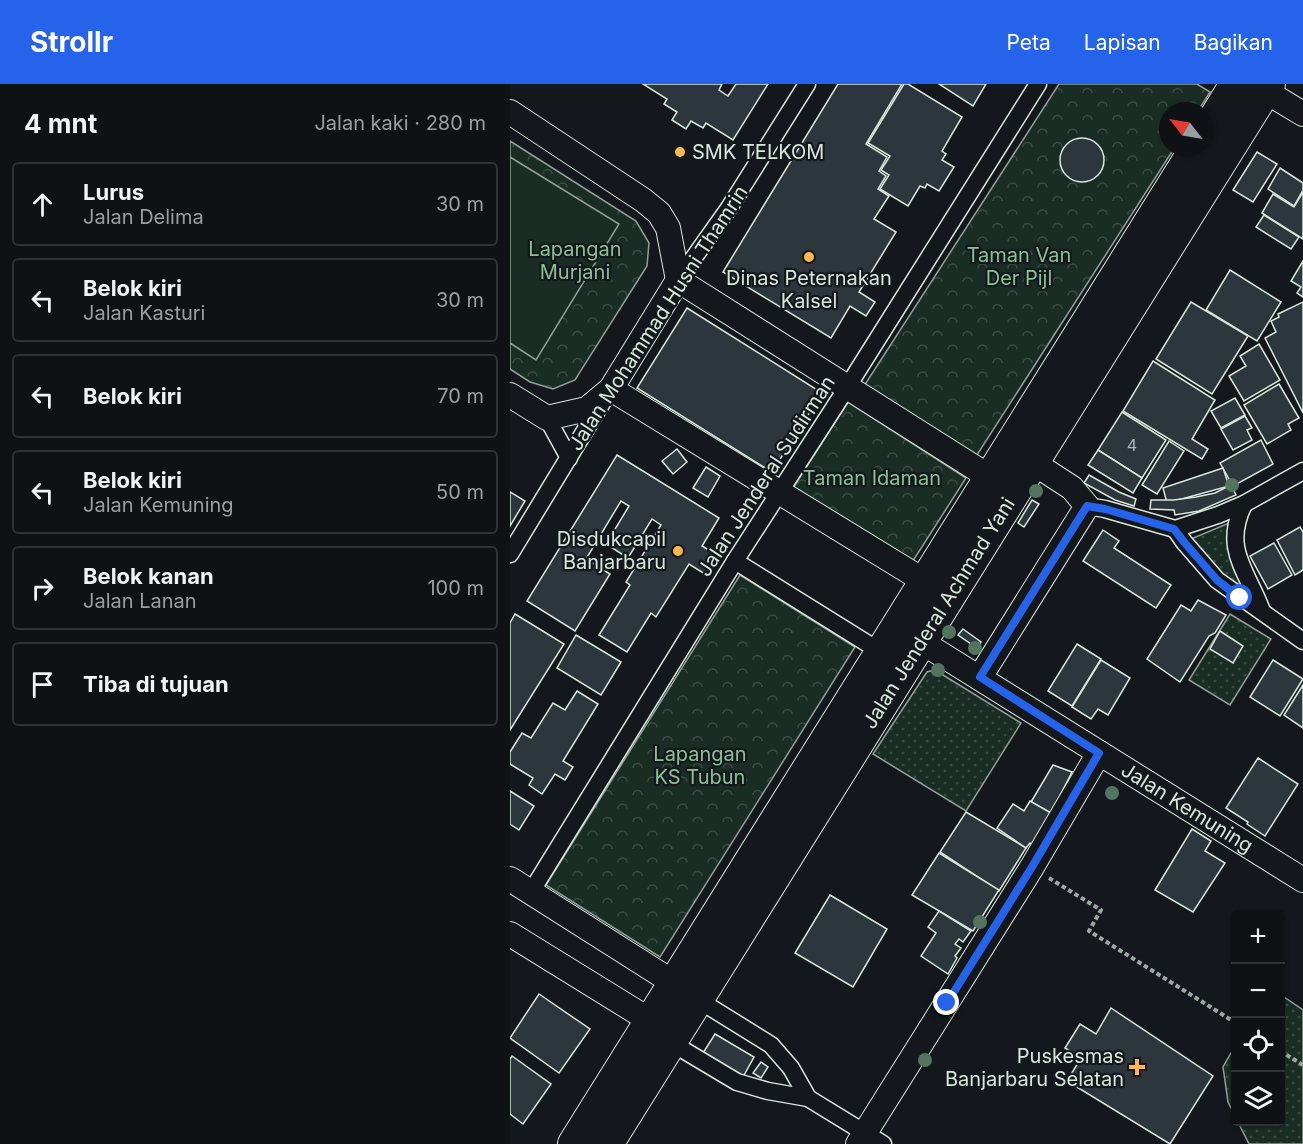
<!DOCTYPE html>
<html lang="id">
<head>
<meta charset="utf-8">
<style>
	body { margin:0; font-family:Inter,sans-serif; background:#1d2022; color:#f1f3f6 }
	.controls { position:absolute; right:18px; bottom:18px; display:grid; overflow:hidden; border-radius:6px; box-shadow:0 2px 4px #0004 }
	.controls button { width:54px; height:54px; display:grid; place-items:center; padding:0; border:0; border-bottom:2px solid #2f3234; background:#0f1215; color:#f1f3f6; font:30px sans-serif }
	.compass { position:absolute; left:649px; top:18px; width:54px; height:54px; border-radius:50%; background:#0f1215; box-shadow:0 2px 4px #0004; rotate:301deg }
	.stop { position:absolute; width:18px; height:18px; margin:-14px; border:4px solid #2563eb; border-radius:50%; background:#fff }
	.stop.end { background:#2563eb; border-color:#fff; box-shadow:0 2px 6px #0008 }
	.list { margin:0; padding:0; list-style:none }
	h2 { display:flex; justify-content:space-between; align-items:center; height:78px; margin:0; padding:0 24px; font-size:26px }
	h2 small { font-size:20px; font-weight:400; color:#9b9ea0 }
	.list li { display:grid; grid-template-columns:39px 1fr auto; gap:18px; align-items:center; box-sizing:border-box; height:84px; margin:0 12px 12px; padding:0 12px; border:2px solid #2f3234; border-radius:6px }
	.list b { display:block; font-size:22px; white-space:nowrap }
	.list p { margin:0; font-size:20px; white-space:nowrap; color:#9b9ea0 }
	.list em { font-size:20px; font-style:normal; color:#9b9ea0 }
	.icon { flex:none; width:33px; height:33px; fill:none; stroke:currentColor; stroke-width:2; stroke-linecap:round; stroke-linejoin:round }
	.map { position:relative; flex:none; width:793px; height:1060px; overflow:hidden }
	header { display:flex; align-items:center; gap:36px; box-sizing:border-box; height:84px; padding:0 30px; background:#2563eb; color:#fff }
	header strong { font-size:28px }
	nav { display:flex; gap:33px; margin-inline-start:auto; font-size:21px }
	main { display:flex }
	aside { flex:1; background:#0f1215 }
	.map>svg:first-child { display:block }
	.grass { fill:url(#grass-dots); stroke:#939e99; stroke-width:1.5 }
	.park { fill:url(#park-crowns); stroke:#939e99; stroke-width:1.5 }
	.pitch { fill:#1a2d24; stroke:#939e99; stroke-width:1.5 }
	.building { fill:#2c363c; stroke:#d8e6dc; stroke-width:1.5 }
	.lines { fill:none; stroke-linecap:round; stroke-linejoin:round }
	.street-casing { stroke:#d8e6dc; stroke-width:19 }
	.secondary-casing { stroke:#d8e6dc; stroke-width:26 }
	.highway-casing { stroke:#d8e6dc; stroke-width:34 }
	.path { stroke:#9da8a2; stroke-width:4; stroke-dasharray:4.5 3; stroke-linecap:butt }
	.street { stroke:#14181c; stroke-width:16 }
	.secondary { stroke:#14181c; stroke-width:24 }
	.highway { stroke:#14181c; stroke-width:32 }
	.tree { fill:#55745f }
	.route { stroke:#2563eb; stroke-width:8 }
	.poi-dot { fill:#ffb74d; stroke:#14181c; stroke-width:2 }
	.labels { text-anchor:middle; stroke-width:4.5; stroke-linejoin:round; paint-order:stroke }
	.number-label { font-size:16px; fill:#adbab4 }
	.poi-label { font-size:20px; fill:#d8e6dc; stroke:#14181c; text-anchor:end }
	.park-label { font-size:20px; fill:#8ac095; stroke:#14181c }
	.street-label { font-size:20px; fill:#d8e6dc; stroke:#14181c }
</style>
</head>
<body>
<header>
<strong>Strollr</strong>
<nav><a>Peta</a><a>Lapisan</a><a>Bagikan</a></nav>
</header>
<main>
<aside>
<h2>4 mnt<small>Jalan kaki · 280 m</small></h2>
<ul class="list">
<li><svg class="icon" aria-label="ahead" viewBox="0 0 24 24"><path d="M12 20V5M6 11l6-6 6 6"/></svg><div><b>Lurus</b><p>Jalan Delima</p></div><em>30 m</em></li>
<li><svg class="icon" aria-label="left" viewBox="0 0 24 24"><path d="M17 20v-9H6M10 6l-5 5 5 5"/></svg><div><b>Belok kiri</b><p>Jalan Kasturi</p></div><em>30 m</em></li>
<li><svg class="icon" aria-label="left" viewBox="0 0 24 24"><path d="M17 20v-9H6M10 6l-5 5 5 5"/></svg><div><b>Belok kiri</b></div><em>70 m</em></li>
<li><svg class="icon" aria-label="left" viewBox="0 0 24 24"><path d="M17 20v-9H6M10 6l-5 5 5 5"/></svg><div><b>Belok kiri</b><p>Jalan Kemuning</p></div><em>50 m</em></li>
<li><svg class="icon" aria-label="right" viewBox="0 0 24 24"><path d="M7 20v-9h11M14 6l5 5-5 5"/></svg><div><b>Belok kanan</b><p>Jalan Lanan</p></div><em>100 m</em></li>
<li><svg class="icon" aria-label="arrive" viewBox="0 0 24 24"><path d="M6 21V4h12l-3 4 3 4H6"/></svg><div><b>Tiba di tujuan</b></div></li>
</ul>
</aside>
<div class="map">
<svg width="793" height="1060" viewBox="0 0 793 1060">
	<defs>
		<pattern id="grass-dots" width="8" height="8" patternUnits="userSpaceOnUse" patternTransform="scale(1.5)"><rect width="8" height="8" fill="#1a2d24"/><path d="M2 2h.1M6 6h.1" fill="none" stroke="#3b4b43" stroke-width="1.8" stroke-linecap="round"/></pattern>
		<pattern id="park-crowns" width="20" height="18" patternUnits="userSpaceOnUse" patternTransform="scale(1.5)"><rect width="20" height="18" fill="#1a2d24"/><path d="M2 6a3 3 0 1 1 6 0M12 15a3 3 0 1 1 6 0" fill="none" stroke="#3b4b43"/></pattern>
	</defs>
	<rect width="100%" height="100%" fill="#14181c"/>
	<!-- grass -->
	<g class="grass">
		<path d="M719,439L735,509L715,495L681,455Z"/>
		<path d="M720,530L761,555L720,621L679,596Z"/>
		<path d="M420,587L433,591L511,639L456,727L363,670L417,588Z"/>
		<path d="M771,911L793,926V1060H739L728,1038H770Z"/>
		<path d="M725,962V1032L718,1018L713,983Z"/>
	</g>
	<!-- park -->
	<g class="park">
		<path d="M549,0H687L700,8L688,27H658V63H665L465,374L354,302Z"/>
		<path d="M0,57L126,137L139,159L137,182L65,296L43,305L20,298L0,285Z"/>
		<path d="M338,318L456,394L401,480L283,404Z"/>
		<path d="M230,491L345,563L150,873L36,801Z"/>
	</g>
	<!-- pitch -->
	<path class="pitch" d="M0,73L109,140L26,276L0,259Z"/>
	<!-- building -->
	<g class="building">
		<path d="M133,0H212L209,6L218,12L226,0H258L223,56L196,39L193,44L181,37L176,45L162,36L167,28L154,20L157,15Z"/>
		<path d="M328,0H392L356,60L377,73L369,87L376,92L368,105L379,112L364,135L386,148L349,208L365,218L356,232L340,222L321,254L213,188Z"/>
		<path d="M394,0H398L452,33L432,67L436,70L432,76L444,83L429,107L417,100L415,104L410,102L398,122L370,105L379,91L371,86L380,72L358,59Z"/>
		<path d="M429,0H476L463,22Z"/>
		<circle cx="572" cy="76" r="22"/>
		<path d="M747,68L767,80L743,118L723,106Z"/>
		<path d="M770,84L793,99V106L784,122L758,105Z"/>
		<path d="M793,108V155L752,129L763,110L784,123Z"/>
		<path d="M754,131L789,153L781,165L746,143Z"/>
		<path d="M793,177V213L787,209L791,203L781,197Z"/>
		<path d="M720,186L771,218L747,257L696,226Z"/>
		<path d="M681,218L738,252L702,310L646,275Z"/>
		<path d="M793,218V329L755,254L766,248L761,237L769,233L768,230Z"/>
		<path d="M177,224L312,309L262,388L127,304Z"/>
		<path d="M749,260L770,296L734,317L719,292L736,282L730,272Z"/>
		<path d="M643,277L705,316L682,355L698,365L692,375L613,327Z"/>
		<path d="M769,300L789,334L778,340L781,346L757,360L734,321Z"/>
		<path d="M725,314L735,331L711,344L701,327Z"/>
		<path d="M612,328L656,356L632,394L588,366Z"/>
		<path d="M735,332L742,344L737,346L742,356L723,366L711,345Z"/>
		<path d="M751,356L763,380L723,402L710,379Z"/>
		<path d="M659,357L674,367L647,410L632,401Z"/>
		<path d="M167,365L177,378L163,390L152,377Z"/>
		<path d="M588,366L632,394L623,409L578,381Z"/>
		<path d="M107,371L209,434L192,462L210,473L198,492L179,480L146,533L141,529L117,568L89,551L120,501L116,498L151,441L142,435L118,474L96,460L119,422L111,417L76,475L100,490L65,547L17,517Z"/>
		<path d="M196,383L210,392L198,413L183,404Z"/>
		<path d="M713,384L719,402L657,419L653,404Z"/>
		<path d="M579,391L609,408L626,415L624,422L605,416L574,399Z"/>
		<path d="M721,401L726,411L689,427L665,431L664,426L640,425L641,416H664L686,413L705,409Z"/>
		<path d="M0,408L15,417L0,442Z"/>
		<path d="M522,416L529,420L514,443L508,439Z"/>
		<path d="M790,443L793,448V486L785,491L767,456Z"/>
		<path d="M593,446L609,457L604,464L661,501L646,524L573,477Z"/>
		<path d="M764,459L782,491L758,505L740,472Z"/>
		<path d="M688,516L716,531L705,549L699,552L670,598L637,575L671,521L681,527Z"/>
		<path d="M5,530L54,560L0,646V539Z"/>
		<path d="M453,545L471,558L467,564L448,551Z"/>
		<path d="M710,547L733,562L723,579L700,565Z"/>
		<path d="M66,551L111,578L91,611L47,584Z"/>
		<path d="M567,560L591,575L562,622L538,607Z"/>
		<path d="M591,576L620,594L598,631L588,625L581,635L562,623Z"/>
		<path d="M763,576L793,595L770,632L740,613Z"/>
		<path d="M793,601V644L774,631Z"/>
		<path d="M67,607L88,620L53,677L63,683L55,696L45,690L32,710L19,701L23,694L0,680V668L12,649L21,654L43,619L55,626Z"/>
		<path d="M748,674L788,700L755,752L737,740L738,738L716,724Z"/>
		<path d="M543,681L562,688L541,729L521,718Z"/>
		<path d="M0,707L24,722L9,746L0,740Z"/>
		<path d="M520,717L541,729L523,761L520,759L516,764L487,744L503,720L514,727Z"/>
		<path d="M456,728L516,764L489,807L430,768Z"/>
		<path d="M682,745L701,757L695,767L715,779L683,828L645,806Z"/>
		<path d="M429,769L489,806L463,847L402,811Z"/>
		<path d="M320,811L377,845L343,903L285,869Z"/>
		<path d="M429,827L461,847L453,858L449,855L445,860L451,864L445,872L447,874L438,890L411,872L426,849L418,843Z"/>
		<path d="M29,910L80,945L49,989L0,954Z"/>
		<path d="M601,924L703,992L660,1060L557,997L571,974L555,964L570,940L586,950Z"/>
		<path d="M205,950L244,973L233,993L193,969Z"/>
		<path d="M2,972L41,1000L13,1040L0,1030V975Z"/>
		<path d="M251,978L258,983L251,994L243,989Z"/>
	</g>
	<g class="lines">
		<defs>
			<g id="street">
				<path d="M168,196L219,124L297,0"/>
				<path d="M37,334L59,374"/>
				<path d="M734,420C712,465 737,486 752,527"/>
				<path d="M577,422L595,425L665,445L708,431L734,420L793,387"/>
				<path d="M665,445L674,458L707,496L793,557"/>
				<path d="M0,470L93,317"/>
				<path d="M225,477L371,568"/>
				<path d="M21,808L225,477L338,302L528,0"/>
				<path d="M187,915L261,961L281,984L298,1014"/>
				<path d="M160,958L227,998L258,1007L298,1014L373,1060"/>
			</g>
			<g id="secondary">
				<path d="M755,7L793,30"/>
				<path d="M0,28L133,116L149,129L158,144L168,196"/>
				<path d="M168,196L481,394"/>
				<path d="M101,305L416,498"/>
				<path d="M0,311L37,334L77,325L101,305L168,196"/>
				<path id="s1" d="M410,557L793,796"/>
				<path d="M470,593L577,422L562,404L522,378"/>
				<path d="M0,795L164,899"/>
				<path d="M0,850L141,937"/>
				<path d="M348,1060L522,783L589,669"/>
			</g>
			<g id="highway">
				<path d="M694,52L726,0"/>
				<path d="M64,1060L687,63"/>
				<path id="s2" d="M97,1060L759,0"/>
			</g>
		</defs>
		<!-- street casing -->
		<use href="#street" class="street-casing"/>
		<!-- secondary casing -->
		<use href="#secondary" class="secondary-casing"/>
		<!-- highway casing -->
		<use href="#highway" class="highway-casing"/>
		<!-- path -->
		<g class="path">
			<path d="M539,794L591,826L579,847L726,939"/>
			<path d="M770,967L793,981"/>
		</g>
		<!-- street -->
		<use href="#street" class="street"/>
		<!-- secondary -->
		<use href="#secondary" class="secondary"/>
		<!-- highway -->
		<use href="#highway" class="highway"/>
	</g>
	<!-- trees -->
	<g class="tree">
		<circle cx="722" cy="401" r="7"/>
		<circle cx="526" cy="407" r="7"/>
		<circle cx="439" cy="548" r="7"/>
		<circle cx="465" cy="564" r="7"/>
		<circle cx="428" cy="586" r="7"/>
		<circle cx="602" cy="709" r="7"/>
		<circle cx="470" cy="838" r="7"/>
		<circle cx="415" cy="976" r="7"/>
	</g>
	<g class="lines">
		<!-- route -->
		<path class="route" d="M437,919L522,783L589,669L470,593L577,422L595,425L664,445L674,458L707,496L730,514"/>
	</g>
	<!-- markers -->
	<g class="poi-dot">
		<circle cx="170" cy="68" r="6"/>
		<circle cx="299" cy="173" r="6"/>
		<circle cx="168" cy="467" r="6"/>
		<path d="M624 974h6v6h6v6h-6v6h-6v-6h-6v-6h6z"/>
	</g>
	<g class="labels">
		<!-- number labels -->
		<g class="number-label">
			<text x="622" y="367">4</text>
		</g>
		<!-- poi labels -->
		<g class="poi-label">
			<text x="182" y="75" text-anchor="start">SMK TELKOM</text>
			<text x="299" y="201" text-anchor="middle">Dinas Peternakan<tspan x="299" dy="23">Kalsel</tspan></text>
			<text x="156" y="462">Disdukcapil<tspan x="156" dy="23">Banjarbaru</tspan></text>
			<text x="614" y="979">Puskesmas<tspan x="614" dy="23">Banjarbaru Selatan</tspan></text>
		</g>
		<!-- park labels -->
		<g class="park-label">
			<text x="65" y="172">Lapangan<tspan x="65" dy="23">Murjani</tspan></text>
			<text x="509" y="178">Taman Van<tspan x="509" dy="23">Der Pijl</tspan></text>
			<text x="362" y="401">Taman Idaman</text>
			<text x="190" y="677">Lapangan<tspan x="190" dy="23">KS Tubun</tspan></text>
		</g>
		<!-- street labels -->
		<g class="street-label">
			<text transform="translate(148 234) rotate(-57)" y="7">Jalan Mohammad Husni Thamrin</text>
			<text transform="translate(256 392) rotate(-57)" y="7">Jalan Jenderal Sudirman</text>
			<text dy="7" stroke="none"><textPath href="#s2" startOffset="626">Jalan Jenderal Achmad Yani</textPath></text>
			<text dy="7" stroke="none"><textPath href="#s1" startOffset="315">Jalan Kemuning</textPath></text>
		</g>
	</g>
</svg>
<div class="controls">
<button>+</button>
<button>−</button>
<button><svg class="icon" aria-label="locate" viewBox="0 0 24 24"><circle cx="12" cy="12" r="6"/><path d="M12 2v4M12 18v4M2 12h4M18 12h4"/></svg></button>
<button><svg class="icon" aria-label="layers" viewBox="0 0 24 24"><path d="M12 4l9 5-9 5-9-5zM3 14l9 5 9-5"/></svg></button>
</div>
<svg class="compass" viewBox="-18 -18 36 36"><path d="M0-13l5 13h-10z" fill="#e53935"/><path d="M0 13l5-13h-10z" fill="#9b9ea0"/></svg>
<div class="stop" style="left:730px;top:514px"></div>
<div class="stop end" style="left:437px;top:919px"></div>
</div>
</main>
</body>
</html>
